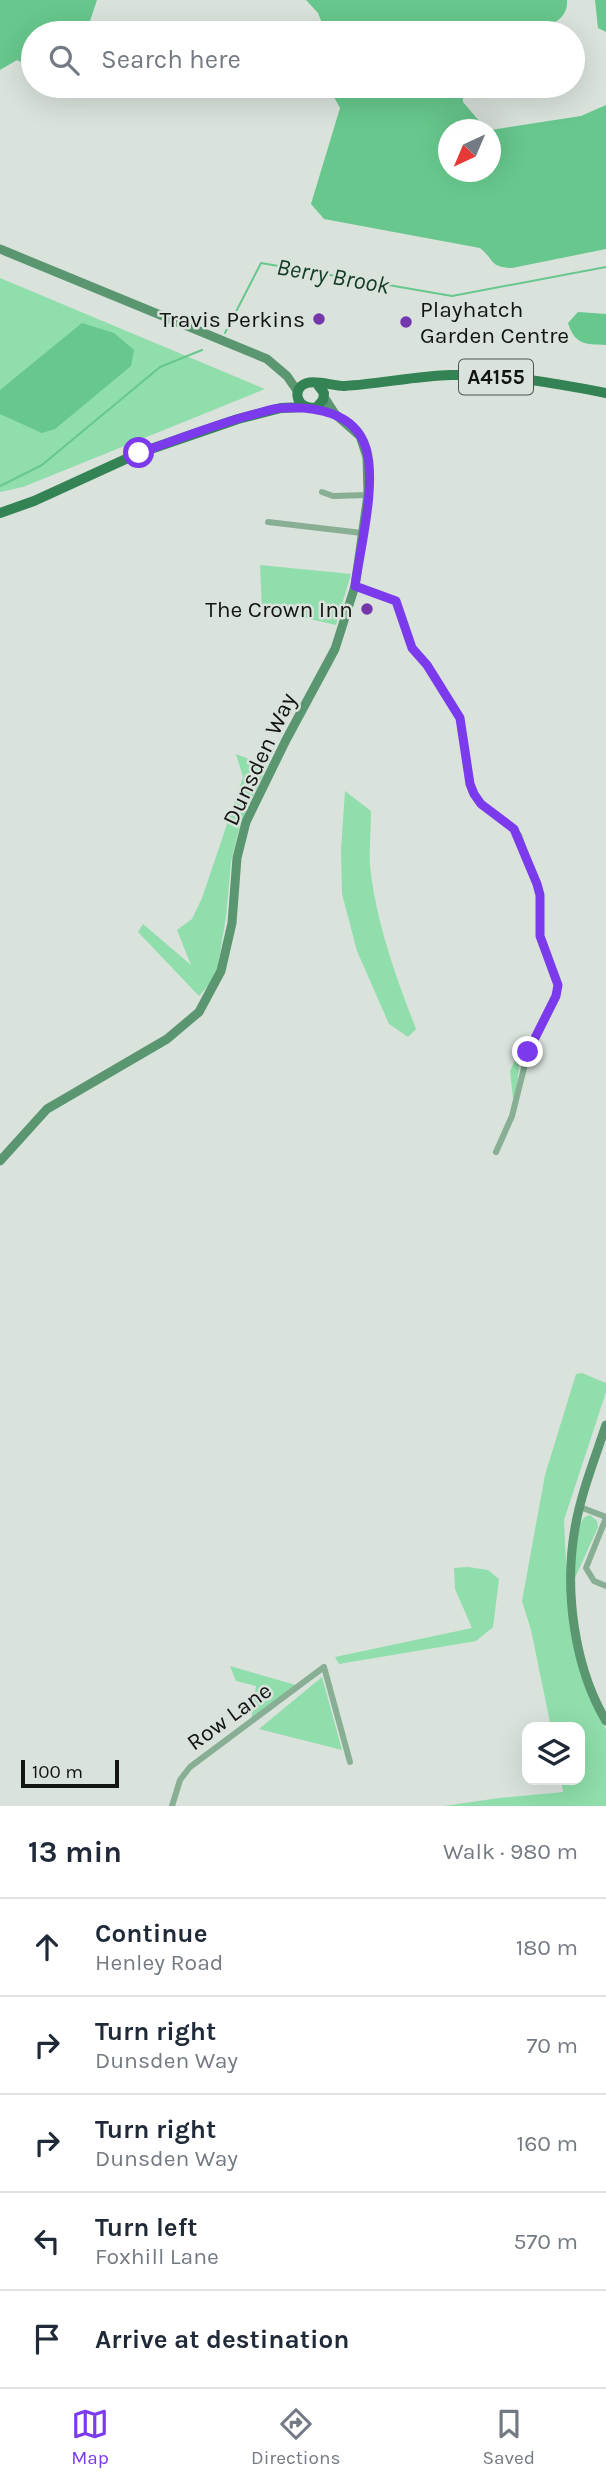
<!DOCTYPE html>
<html lang="en">
<head>
<meta charset="utf-8">
<style>
	body { margin:0; font-family:Karla,sans-serif; background:#f6f6f7; color:#1f2937 }
	.controls { position:absolute; right:21px; bottom:21px; display:grid; overflow:hidden; border-radius:14px; box-shadow:0 7px 28px #0002 }
	.controls button { width:63px; height:63px; display:grid; place-items:center; padding:0; border:0; border-bottom:2px solid #e0e1e3; background:#fff; color:#1f2937; font:35px sans-serif }
	.compass { position:absolute; left:438px; top:119px; width:63px; height:63px; border-radius:50%; background:#fff; box-shadow:0 7px 28px #0002; rotate:224deg }
	.scale { position:absolute; left:21px; bottom:18px; width:98px; box-sizing:border-box; padding-left:7px; border:4px solid #131513; border-top:0; font-size:19px; line-height:24px; white-space:nowrap; color:#131513; -webkit-text-stroke:5px #dae2dc; paint-order:stroke }
	.stop { position:absolute; width:21px; height:21px; margin:-16px; border:5px solid #7c3aed; border-radius:50%; background:#fff }
	.stop.end { background:#7c3aed; border-color:#fff; box-shadow:0 2px 7px #0008 }
	.list { margin:0; padding:0; list-style:none }
	h2 { display:flex; justify-content:space-between; align-items:center; height:91px; margin:0; padding:0 28px; font-size:30px }
	h2 small { font-size:23px; font-weight:400; color:#747a83 }
	.list li { display:grid; grid-template-columns:46px 1fr auto; gap:21px; align-items:center; box-sizing:border-box; height:98px; padding:0 28px; border-top:2px solid #e0e1e3 }
	.list b { display:block; font-size:26px; white-space:nowrap }
	.list p { margin:0; font-size:23px; white-space:nowrap; color:#747a83 }
	.list em { font-size:23px; font-style:normal; color:#747a83 }
	.icon { flex:none; width:38px; height:38px; fill:none; stroke:currentColor; stroke-width:2; stroke-linecap:round; stroke-linejoin:round }
	.map { position:relative; flex:none; width:606px; height:1806px; overflow:hidden }
	.search { position:absolute; background:#fff; box-shadow:0 7px 28px #0002; left:21px; right:21px; top:21px; height:77px; display:flex; align-items:center; gap:18px; box-sizing:border-box; padding:0 24px; border-radius:38px; color:#747a83; font-size:26px }
	.sheet { height:581px; background:#fff }
	nav { display:flex; justify-content:space-around; align-items:center; box-sizing:border-box; height:98px; border-top:2px solid #e0e1e3; background:#fff; font-size:19px; color:#747a83 }
	nav a { display:grid; justify-items:center; gap:4px }
	nav .on { color:#7c3aed }
	.map>svg:first-child { display:block }
	.green { fill:#8fdeab }
	.water { fill:#67c78c }
	.lines { fill:none; stroke-linecap:round; stroke-linejoin:round }
	.stream { stroke:#67c78c; stroke-width:2 }
	.street { stroke:#88af94; stroke-width:6 }
	.secondary { stroke:#5a966f; stroke-width:9 }
	.primary { stroke:#338355; stroke-width:10 }
	.route { stroke:#7c3aed; stroke-width:9 }
	.poi-dot { fill:#7436ab; stroke:#dae2dc; stroke-width:2.5 }
	.labels { text-anchor:middle; stroke-width:5; stroke-linejoin:round; paint-order:stroke }
	.shield { fill:#dae2dc; stroke:#4f524f; stroke-width:2 }
	.shield-label { font-size:21px; font-weight:bold; fill:#131513 }
	.poi-label { font-size:23px; fill:#131513; stroke:#dae2dc; text-anchor:end }
	.street-label { font-size:23px; fill:#131513; stroke:#dae2dc }
	.water-label { font-size:24px; font-style:italic; fill:#133b24; stroke:#dae2dc }
</style>
</head>
<body>
<div class="map">
<svg width="606" height="1806" viewBox="0 0 606 1806">
	<rect width="100%" height="100%" fill="#dae2dc"/>
	<!-- green -->
	<g class="green">
		<path d="M0,278L265,389L23,487L0,492Z"/>
		<path d="M260,565L351,574L336,625L262,608Z"/>
		<path d="M236,754L267,766L240,825L231,862L226,917L216,977L199,996L138,932L143,924L191,965L177,930L192,919L202,898L243,777Z"/>
		<path d="M345,791L371,811C371,829 369,848 370,866C376,922 396,977 416,1029L408,1037L389,1024L357,951L342,894L341,849Z"/>
		<path d="M517,1056L520,1057L516,1094L513,1098L510,1071Z"/>
		<path d="M582,1373L606,1383V1392L564,1520L567,1586L590,1698L606,1729V1806H444L499,1798L563,1792L561,1780H580V1727H551L531,1630L522,1601L545,1475L576,1374Z"/>
		<path d="M590,1515L597,1521L598,1527L575,1578C576,1563 572,1518 590,1515Z"/>
		<path d="M468,1567L488,1570L499,1579L493,1627L476,1641L339,1664L335,1657L472,1628L455,1589L454,1568Z"/>
		<path d="M230,1666L296,1685L251,1721L256,1686L236,1681Z"/>
		<path d="M322,1677L342,1750L259,1729Z"/>
	</g>
	<!-- water -->
	<g class="water">
		<path d="M0,0H97L86,33H33V70H31L29,66L17,60L0,70Z"/>
		<path d="M306,0H567C569,26 535,30 516,33H326L318,13Z"/>
		<path d="M595,0H606V32L598,28Z"/>
		<path d="M328,86H462L463,102L486,129L448,130V172H490L491,130L581,116L606,105V249L512,268C489,267 495,260 480,248L324,219L311,204L340,108Z"/>
		<path d="M578,312L606,314V345C585,344 575,345 568,323Z"/>
		<path d="M82,323L114,333L134,350L131,366L55,429L42,433L0,414V390Z"/>
	</g>
	<g class="lines">
		<!-- stream -->
		<g class="stream">
			<path d="M225,333L261,263L452,296L606,267"/>
			<path d="M0,486L42,465L160,367L202,350"/>
		</g>
		<!-- street -->
		<g class="street">
			<path d="M322,492L333,496L368,495"/>
			<path d="M268,522L362,533"/>
			<path d="M355,586L396,601L412,648L427,665L460,718L470,784L474,794L481,804L509,824L519,835L540,895V936L558,985L556,996L528,1052L512,1116L496,1152"/>
			<path d="M580,1507L606,1517"/>
			<path d="M606,1518L586,1568L594,1581L606,1586"/>
			<path d="M172,1806L180,1780L190,1767L324,1667L350,1762"/>
		</g>
		<!-- secondary -->
		<g class="secondary">
			<path d="M0,249L267,359L287,376L298,392"/>
			<path d="M314,408L335,414"/>
			<path d="M0,1161L47,1109L167,1039L199,1012L221,971L232,923L237,858L246,822L286,740L335,649L355,586L368,495L367,457L360,436L335,414L324,397"/>
			<path d="M606,1425C595,1458 581,1493 575,1528C564,1590 574,1667 606,1721"/>
		</g>
		<!-- primary -->
		<g class="primary">
			<path d="M317,384L324,393L323,400L317,407C297,412 290,388 307,383C317,380 333,386 344,386C380,384 415,376 451,375C503,374 555,383 606,393"/>
			<path d="M0,513L34,501L139,453L238,419L281,408L305,407"/>
		</g>
	</g>
	<g class="lines">
		<!-- route -->
		<path class="route" d="M139,453C176,440 213,425 251,415C261,413 272,408 282,408C314,406 355,412 366,448C377,484 360,549 355,586L396,601L412,648L427,665L460,718L470,784L474,794L481,804L514,829L537,884L540,895V936L558,985L556,996L528,1052"/>
	</g>
	<!-- markers -->
	<g class="poi-dot">
		<circle cx="319" cy="319" r="7"/>
		<circle cx="406" cy="322" r="7"/>
		<circle cx="367" cy="609" r="7"/>
	</g>
	<g class="labels">
		<!-- shield labels -->
		<rect class="shield" x="459" y="359.5" width="74" height="35" rx="5"/>
		<g class="shield-label">
			<text x="496" y="384">A4155</text>
		</g>
		<!-- poi labels -->
		<g class="poi-label">
			<text x="420" y="317" text-anchor="start">Playhatch<tspan x="420" dy="26">Garden Centre</tspan></text>
			<text x="305" y="327">Travis Perkins</text>
			<text x="353" y="617">The Crown Inn</text>
		</g>
		<!-- street labels -->
		<g class="street-label">
			<text transform="translate(259 759) rotate(-65)" y="8">Dunsden Way</text>
			<text transform="translate(229 1716) rotate(-36)" y="8">Row Lane</text>
		</g>
		<!-- water labels -->
		<g class="water-label">
			<text transform="translate(333 276) rotate(10)" y="8">Berry Brook</text>
		</g>
	</g>
</svg>
<div class="controls">
<button><svg class="icon" aria-label="layers" viewBox="0 0 24 24"><path d="M12 4l9 5-9 5-9-5zM3 14l9 5 9-5"/></svg></button>
</div>
<svg class="compass" viewBox="-18 -18 36 36"><path d="M0-13l5 13h-10z" fill="#e53935"/><path d="M0 13l5-13h-10z" fill="#747a83"/></svg>
<div class="scale">100 m</div>
<div class="stop" style="left:139px;top:453px"></div>
<div class="stop end" style="left:528px;top:1052px"></div>
<div class="search"><svg class="icon" aria-label="search" viewBox="0 0 24 24"><circle cx="10" cy="10" r="6"/><path d="M15 15l6 6"/></svg>Search here</div>
</div>
<section class="sheet">
<h2>13 min<small>Walk · 980 m</small></h2>
<ul class="list">
<li><svg class="icon" aria-label="ahead" viewBox="0 0 24 24"><path d="M12 20V5M6 11l6-6 6 6"/></svg><div><b>Continue</b><p>Henley Road</p></div><em>180 m</em></li>
<li><svg class="icon" aria-label="right" viewBox="0 0 24 24"><path d="M7 20v-9h11M14 6l5 5-5 5"/></svg><div><b>Turn right</b><p>Dunsden Way</p></div><em>70 m</em></li>
<li><svg class="icon" aria-label="right" viewBox="0 0 24 24"><path d="M7 20v-9h11M14 6l5 5-5 5"/></svg><div><b>Turn right</b><p>Dunsden Way</p></div><em>160 m</em></li>
<li><svg class="icon" aria-label="left" viewBox="0 0 24 24"><path d="M17 20v-9H6M10 6l-5 5 5 5"/></svg><div><b>Turn left</b><p>Foxhill Lane</p></div><em>570 m</em></li>
<li><svg class="icon" aria-label="arrive" viewBox="0 0 24 24"><path d="M6 21V4h12l-3 4 3 4H6"/></svg><div><b>Arrive at destination</b></div></li>
</ul>
</section>
<nav>
<a class="on"><svg class="icon" aria-label="map" viewBox="0 0 24 24"><path d="M3 6l6-2 6 2 6-2v14l-6 2-6-2-6 2zM9 4v14M15 6v14"/></svg>Map</a>
<a><svg class="icon" aria-label="directions" viewBox="0 0 24 24"><path d="M12 3l9 9-9 9-9-9zM9 14v-3h6M13 9l2 2-2 2"/></svg>Directions</a>
<a><svg class="icon" aria-label="saved" viewBox="0 0 24 24"><path d="M7 4h10v16l-5-4-5 4z"/></svg>Saved</a>
</nav>
</body>
</html>
